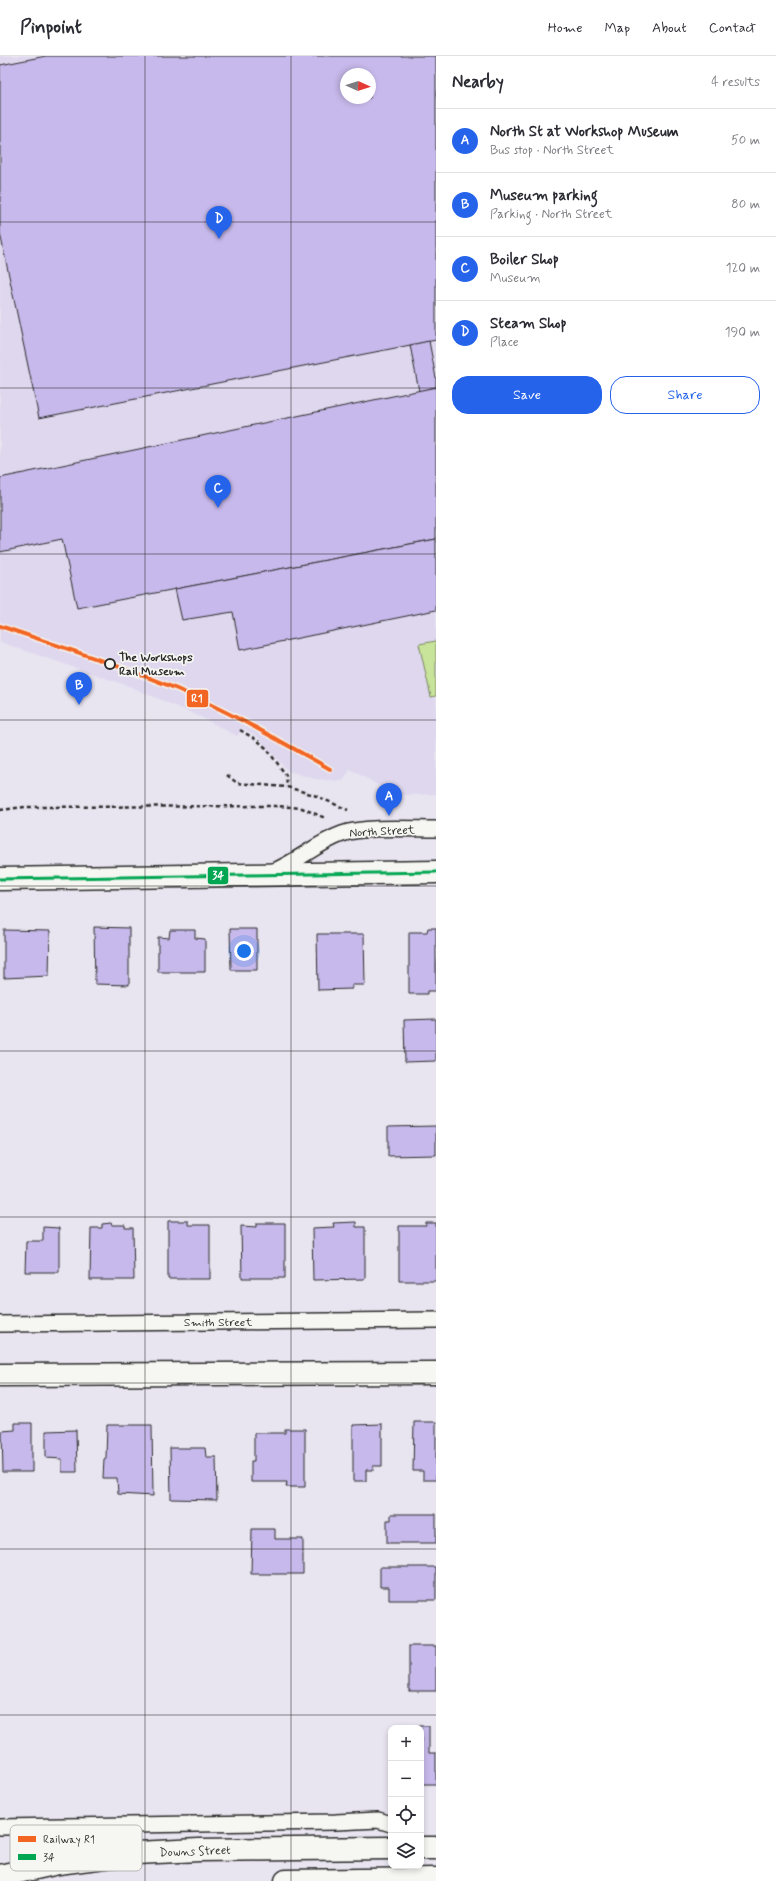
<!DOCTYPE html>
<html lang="en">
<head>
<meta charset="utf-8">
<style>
	body { margin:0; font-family:Mynerve,sans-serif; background:#f2f2f3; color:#2b2b33 }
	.controls { position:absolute; right:12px; bottom:12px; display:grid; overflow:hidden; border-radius:8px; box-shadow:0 2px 6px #0003 }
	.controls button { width:36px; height:36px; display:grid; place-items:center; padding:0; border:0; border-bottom:1px solid #e1e1e2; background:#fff; color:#2b2b33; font:20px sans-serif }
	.compass { position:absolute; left:340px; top:12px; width:36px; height:36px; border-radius:50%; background:#fff; box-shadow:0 2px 6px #0003; rotate:93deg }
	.you { position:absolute; left:244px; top:895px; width:14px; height:14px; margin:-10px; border:3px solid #fff; border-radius:50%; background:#1a73e8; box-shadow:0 0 0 6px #1a73e833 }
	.badge { display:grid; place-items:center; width:26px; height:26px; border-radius:50%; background:#2563eb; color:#fff; font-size:13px; font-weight:700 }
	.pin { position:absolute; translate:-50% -33px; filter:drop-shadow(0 1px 2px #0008) }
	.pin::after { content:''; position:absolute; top:21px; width:14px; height:12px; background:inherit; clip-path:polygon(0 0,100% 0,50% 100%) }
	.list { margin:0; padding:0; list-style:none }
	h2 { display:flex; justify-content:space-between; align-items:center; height:52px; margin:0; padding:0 16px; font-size:17px }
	h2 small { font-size:13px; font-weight:400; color:#7c7c81 }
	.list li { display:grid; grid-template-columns:26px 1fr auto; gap:12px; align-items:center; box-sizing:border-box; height:64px; padding:0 16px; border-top:1px solid #e1e1e2 }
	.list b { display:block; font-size:15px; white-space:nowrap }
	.list p { margin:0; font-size:13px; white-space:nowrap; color:#7c7c81 }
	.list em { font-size:13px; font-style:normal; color:#7c7c81 }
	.actions { display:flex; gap:8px; padding:12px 16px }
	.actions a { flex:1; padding:9px 0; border:1px solid #2563eb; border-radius:16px; text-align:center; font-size:14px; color:#2563eb }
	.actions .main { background:#2563eb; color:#fff }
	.icon { flex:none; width:22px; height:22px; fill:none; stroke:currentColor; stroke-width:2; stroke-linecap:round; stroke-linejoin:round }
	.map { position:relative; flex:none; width:436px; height:1825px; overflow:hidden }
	header { display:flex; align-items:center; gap:24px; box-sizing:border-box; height:56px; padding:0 20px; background:#fff; border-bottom:1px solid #e1e1e2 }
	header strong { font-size:19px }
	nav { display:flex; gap:22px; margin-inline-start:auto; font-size:14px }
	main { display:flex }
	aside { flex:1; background:#fff }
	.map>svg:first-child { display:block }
	.built { fill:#ded7ee; fill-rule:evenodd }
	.green { fill:#c8e39a; stroke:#7a8762 }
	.building { fill:#c7b9eb; stroke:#2b2b2b; fill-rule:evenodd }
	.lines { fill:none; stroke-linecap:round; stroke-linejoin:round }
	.lane-casing { stroke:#2b2b2b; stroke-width:18 }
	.street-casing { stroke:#2b2b2b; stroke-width:25 }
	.primary-casing { stroke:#2b2b2b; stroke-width:25 }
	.path { stroke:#2b2b2b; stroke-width:2.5; stroke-dasharray:4 3; stroke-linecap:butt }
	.lane { stroke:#f6f6f2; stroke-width:15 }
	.street { stroke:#f6f6f2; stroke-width:22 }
	.primary { stroke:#f6f6f2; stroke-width:22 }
	.bus-1-casing { stroke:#f6f6f2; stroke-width:6 }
	.bus-1 { stroke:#00a651; stroke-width:3 }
	.rail-1-casing { stroke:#f6f6f2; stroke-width:7 }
	.rail-1 { stroke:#f26522; stroke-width:4 }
	.grid { fill:none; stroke:#2b2b2b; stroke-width:1; stroke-opacity:0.55 }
	.stop-dot { fill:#f6f6f2; stroke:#2b2b2b; stroke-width:2 }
	.labels { text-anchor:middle; stroke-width:3.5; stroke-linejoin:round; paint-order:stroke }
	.stop-label { font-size:12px; font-weight:bold; fill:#2b2b2b; stroke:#f6f6f2; text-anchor:start }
	.street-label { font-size:12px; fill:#2b2b2b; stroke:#f6f6f2 }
	.key { fill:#f6f6f2; stroke:#b9b9b6; stroke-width:1 }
	.key-label { font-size:11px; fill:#2b2b2b }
	.line-badge { stroke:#f6f6f2; stroke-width:1.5 }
	.badge-label { font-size:11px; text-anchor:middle; font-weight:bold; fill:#fff }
</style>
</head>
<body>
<header>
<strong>Pinpoint</strong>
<nav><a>Home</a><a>Map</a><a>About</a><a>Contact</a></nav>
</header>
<main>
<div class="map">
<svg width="436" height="1825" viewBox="0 0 436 1825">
	<rect width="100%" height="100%" fill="#e8e4f0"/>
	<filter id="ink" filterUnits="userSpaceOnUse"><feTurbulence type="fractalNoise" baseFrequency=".025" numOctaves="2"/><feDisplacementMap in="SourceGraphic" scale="8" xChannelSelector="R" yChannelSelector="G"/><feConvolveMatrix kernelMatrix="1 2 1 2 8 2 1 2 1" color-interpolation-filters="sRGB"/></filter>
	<g filter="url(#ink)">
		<!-- built -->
		<path class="built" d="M0,0H436V738L395,739L350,713L343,725L315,723L288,715L257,680L242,672L237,680L201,661L129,630L0,586ZM346,18H370V42H346Z"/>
		<!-- green -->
		<path class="green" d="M436,585V640L431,641L419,588Z"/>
		<!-- building -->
		<g class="building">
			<path d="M46,0H436V284L39,362L0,177V9ZM346,18H370V42H346Z"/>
			<path d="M429,285L436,322V331L419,335L410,289Z"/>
			<path d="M436,331V483L77,552L62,483L0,496V422Z"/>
			<path d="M436,483V554L240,594L233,556L182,564L175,533Z"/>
			<path d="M94,871L129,872V929L95,928Z"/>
			<path d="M428,872H436V935H427V938H409V876H427Z"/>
			<path d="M230,873H257V914H231Z"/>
			<path d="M4,874L50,875L49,920L4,922Z"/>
			<path d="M170,874H195V882L205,883V916H158V881L169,882Z"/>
			<path d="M317,878H364L365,929H352V933L318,934Z"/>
			<path d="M436,963V1005L405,1006L404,964Z"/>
			<path d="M436,1070V1099L388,1100V1071Z"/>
			<path d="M168,1165H188V1169H210V1223H168Z"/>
			<path d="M356,1166V1171H365V1223L313,1224L312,1172L334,1171L333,1167Z"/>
			<path d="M111,1167L112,1169H125V1172H133L134,1224H90L91,1172H102V1168Z"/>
			<path d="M257,1167H285V1222H242L241,1170L257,1171Z"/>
			<path d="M426,1167H436V1225H399V1170H426Z"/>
			<path d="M43,1171L59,1172V1216H25L26,1185H43Z"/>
			<path d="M414,1366H436V1424H423V1415H413Z"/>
			<path d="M15,1367H32V1416H3L2,1375L15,1374Z"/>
			<path d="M382,1368V1410H373L374,1414H366V1425H353V1369Z"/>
			<path d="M107,1369H152L153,1440L118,1438L117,1422H103L104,1403L106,1402Z"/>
			<path d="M285,1373H305V1431H286L287,1426H251V1405H254V1377H285Z"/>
			<path d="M76,1374L77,1416H62V1403L46,1402V1375Z"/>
			<path d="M170,1392H205L206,1401H216L217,1444L171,1443Z"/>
			<path d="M391,1458H436V1487H387V1464H391Z"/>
			<path d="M252,1473H275V1483H303V1518H251Z"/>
			<path d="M380,1511H436V1544H389V1531H380Z"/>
			<rect x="409" y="1590" width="27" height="45"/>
			<path d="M392,1670H429V1697H436V1728H421V1672H392Z"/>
		</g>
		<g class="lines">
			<defs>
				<g id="lane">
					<path d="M272,816C297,806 317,787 342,778C364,770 411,773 436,773"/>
					<path d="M0,1268L436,1264"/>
					<path d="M0,1771L336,1766L378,1764L391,1768"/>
				</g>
				<g id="street">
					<path d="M0,823L436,816"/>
					<path d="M0,1319L436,1317"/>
				</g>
				<g id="primary">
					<path d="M421,1792H436"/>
					<path d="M0,1820L58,1807L136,1797L199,1794L391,1792"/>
					<path d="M286,1825L436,1823"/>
				</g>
			</defs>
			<!-- lane casing -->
			<use href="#lane" class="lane-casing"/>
			<!-- street casing -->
			<use href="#street" class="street-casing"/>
			<!-- primary casing -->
			<use href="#primary" class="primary-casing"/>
			<!-- path -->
			<g class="path">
				<path d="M240,674L257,684L266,692L286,719L287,731"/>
				<path d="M227,719L237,727L287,731L314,739L348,754"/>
				<path d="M0,754L25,751L278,750L302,752L325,762"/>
			</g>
			<!-- lane -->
			<use href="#lane" class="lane"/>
			<!-- street -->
			<use href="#street" class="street"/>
			<!-- primary -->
			<use href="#primary" class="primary"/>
			<defs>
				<path id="bus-1" d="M0,823L436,816"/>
			</defs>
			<!-- bus-1 casing -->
			<use href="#bus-1" class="bus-1-casing"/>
			<!-- bus-1 -->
			<use href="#bus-1" class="bus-1"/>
			<defs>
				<path id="rail-1" d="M0,570C59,590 119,609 177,633C230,656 280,685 330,713"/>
			</defs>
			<!-- rail-1 casing -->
			<use href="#rail-1" class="rail-1-casing"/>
			<!-- rail-1 -->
			<use href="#rail-1" class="rail-1"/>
		</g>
	</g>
	<!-- grid -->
	<path class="grid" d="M145,0V1825M291,0V1825M0,166H436M0,332H436M0,498H436M0,664H436M0,830H436M0,995H436M0,1161H436M0,1327H436M0,1493H436M0,1659H436"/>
	<!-- markers -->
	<circle class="stop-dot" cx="110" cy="608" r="5"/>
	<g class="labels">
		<!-- stop labels -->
		<g class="stop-label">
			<text x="119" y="605">The Workshops<tspan x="119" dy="14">Rail Museum</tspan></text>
		</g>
		<!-- street labels -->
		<g class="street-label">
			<text transform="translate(382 775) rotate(-3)" y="4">North Street</text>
			<text x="218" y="1270">Smith Street</text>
			<text transform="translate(195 1795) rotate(-2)" y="4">Downs Street</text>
		</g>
	</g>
	<!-- legend -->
	<rect x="10" y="1769" width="132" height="46" rx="6" class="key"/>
	<rect x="18" y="1780" width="18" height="6" fill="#f26522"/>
	<rect x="18" y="1798" width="18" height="6" fill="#00a651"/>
	<g class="key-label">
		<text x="43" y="1787">Railway R1</text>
		<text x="43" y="1805">34</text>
	</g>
	<g class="line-badge">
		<rect x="186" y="633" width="23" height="19" rx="4" fill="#f26522"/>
		<rect x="207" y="810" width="22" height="19" rx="4" fill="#00a651"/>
	</g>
	<g class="badge-label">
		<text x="197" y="646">R1</text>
		<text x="218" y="823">34</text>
	</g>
</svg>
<div class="controls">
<button>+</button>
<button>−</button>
<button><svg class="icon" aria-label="locate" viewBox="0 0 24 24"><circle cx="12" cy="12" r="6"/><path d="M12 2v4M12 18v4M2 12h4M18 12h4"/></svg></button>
<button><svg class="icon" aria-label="layers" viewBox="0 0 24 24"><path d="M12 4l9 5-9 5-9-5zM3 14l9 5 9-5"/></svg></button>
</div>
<svg class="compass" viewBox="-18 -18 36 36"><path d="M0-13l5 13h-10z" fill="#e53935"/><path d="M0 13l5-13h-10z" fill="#7c7c81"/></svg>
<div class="you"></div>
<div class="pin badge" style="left:389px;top:760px">A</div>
<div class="pin badge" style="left:79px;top:649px">B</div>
<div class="pin badge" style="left:218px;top:452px">C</div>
<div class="pin badge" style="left:219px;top:183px">D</div>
</div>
<aside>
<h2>Nearby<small>4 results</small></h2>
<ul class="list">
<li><span class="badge">A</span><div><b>North St at Workshop Museum</b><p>Bus stop · North Street</p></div><em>50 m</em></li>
<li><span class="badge">B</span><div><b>Museum parking</b><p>Parking · North Street</p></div><em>80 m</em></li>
<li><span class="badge">C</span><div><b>Boiler Shop</b><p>Museum</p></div><em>120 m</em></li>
<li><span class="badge">D</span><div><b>Steam Shop</b><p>Place</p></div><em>190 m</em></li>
</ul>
<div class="actions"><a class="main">Save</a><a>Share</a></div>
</aside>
</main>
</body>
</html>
